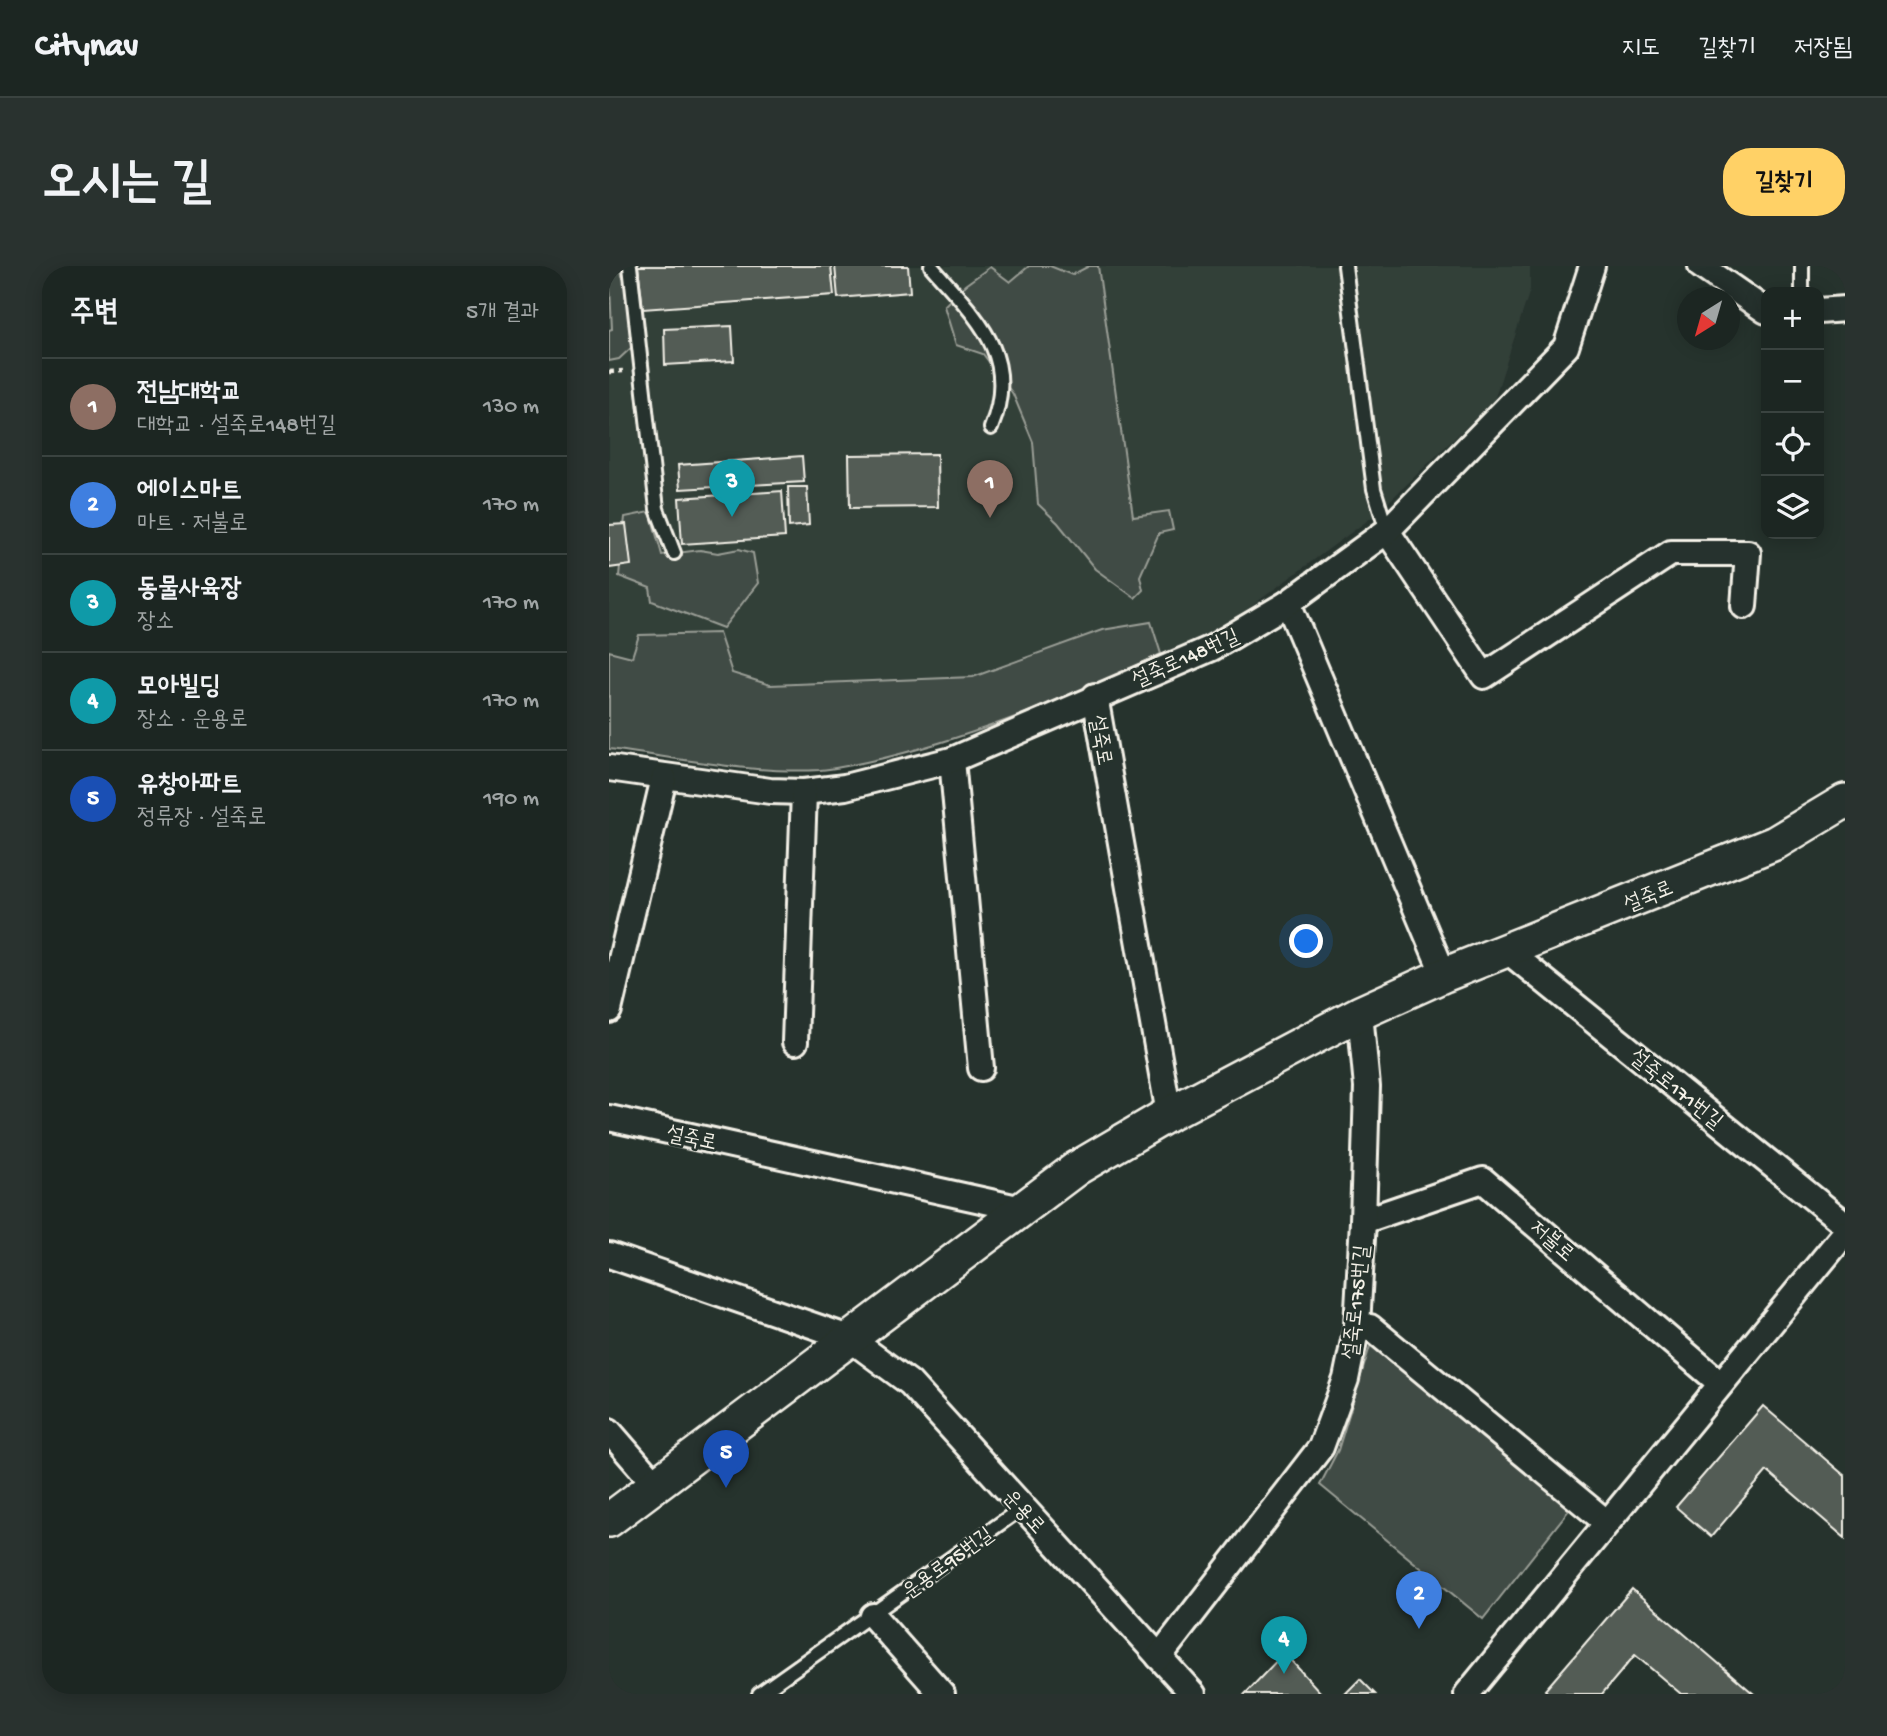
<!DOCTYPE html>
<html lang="ko">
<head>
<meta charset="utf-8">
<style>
	body { margin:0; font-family:"Gochi Hand","Poor Story",sans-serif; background:#29322f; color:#f1f3f6 }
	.controls { position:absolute; right:21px; top:21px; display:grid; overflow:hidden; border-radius:14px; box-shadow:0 4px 18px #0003 }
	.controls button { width:63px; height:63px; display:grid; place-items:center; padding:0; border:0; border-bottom:2px solid #3a4340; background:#1c2622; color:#f1f3f6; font:35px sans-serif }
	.compass { position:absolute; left:1068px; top:21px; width:63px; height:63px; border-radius:50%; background:#1c2622; box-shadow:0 4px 18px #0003; rotate:217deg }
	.you { position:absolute; left:698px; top:676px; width:24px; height:24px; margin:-18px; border:5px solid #fff; border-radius:50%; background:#1a73e8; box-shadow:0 0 0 10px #1a73e833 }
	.badge { display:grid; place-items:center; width:46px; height:46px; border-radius:50%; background:#ffd166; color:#fff; font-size:23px; font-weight:700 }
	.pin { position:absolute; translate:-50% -58px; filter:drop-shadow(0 2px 4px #0008) }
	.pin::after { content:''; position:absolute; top:37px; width:24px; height:21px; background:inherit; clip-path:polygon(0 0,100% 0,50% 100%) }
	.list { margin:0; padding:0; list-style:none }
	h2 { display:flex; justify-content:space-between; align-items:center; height:91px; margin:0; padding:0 28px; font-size:30px }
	h2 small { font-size:23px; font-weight:400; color:#a0a5a5 }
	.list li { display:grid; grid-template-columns:46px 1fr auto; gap:21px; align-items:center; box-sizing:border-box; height:98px; padding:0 28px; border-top:2px solid #3a4340 }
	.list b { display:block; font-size:26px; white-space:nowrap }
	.list p { margin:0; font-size:23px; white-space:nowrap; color:#a0a5a5 }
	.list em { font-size:23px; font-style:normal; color:#a0a5a5 }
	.icon { flex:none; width:38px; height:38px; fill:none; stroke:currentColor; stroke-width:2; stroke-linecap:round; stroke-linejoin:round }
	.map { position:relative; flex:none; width:1236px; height:1428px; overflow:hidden; border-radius:28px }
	header { display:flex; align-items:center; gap:42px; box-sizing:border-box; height:98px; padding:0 35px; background:#1c2622; border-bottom:2px solid #3a4340 }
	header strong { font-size:33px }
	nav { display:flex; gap:38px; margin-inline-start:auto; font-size:24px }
	.intro { display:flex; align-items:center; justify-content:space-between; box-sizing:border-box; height:168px; padding:0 42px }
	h1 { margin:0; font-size:49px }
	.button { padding:18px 32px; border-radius:28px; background:#ffd166; color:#111; font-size:24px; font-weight:700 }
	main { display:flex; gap:42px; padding:0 42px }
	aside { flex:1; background:#1c2622; border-radius:28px; box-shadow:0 4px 18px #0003 }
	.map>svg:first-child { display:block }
	.built { fill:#333f39 }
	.green { fill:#414b45; stroke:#9a9e96; stroke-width:2 }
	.building { fill:#525c55; stroke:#f4f1e8; stroke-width:2 }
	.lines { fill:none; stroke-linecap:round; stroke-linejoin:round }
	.lane-casing { stroke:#f4f1e8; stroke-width:18 }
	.street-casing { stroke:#f4f1e8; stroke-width:30 }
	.secondary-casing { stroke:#f4f1e8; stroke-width:38 }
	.path { stroke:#f4f1e8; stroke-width:4.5; stroke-dasharray:5 5; stroke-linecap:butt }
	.lane { stroke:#26332d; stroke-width:12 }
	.street { stroke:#26332d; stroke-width:24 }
	.secondary { stroke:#26332d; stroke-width:33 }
	.labels { text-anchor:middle; stroke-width:5; stroke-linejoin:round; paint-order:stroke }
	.street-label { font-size:21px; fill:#f4f1e8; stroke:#26332d }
</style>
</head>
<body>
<header>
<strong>Citynav</strong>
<nav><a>지도</a><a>길찾기</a><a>저장됨</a></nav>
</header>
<div class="intro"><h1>오시는 길</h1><a class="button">길찾기</a></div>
<main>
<aside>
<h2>주변<small>5개 결과</small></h2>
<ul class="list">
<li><span class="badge" style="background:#8d6e63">1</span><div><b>전남대학교</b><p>대학교 · 설죽로148번길</p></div><em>130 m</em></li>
<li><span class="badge" style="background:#3f7fe0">2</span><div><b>에이스마트</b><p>마트 · 저불로</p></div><em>170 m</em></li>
<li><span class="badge" style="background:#0f9aa8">3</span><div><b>동물사육장</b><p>장소</p></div><em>170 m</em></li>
<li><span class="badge" style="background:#0f9aa8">4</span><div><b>모아빌딩</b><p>장소 · 운용로</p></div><em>170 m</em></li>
<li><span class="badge" style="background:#1a4fb4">5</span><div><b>유창아파트</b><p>정류장 · 설죽로</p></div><em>190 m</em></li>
</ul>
</aside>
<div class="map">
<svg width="1236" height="1428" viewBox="0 0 1236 1428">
	<rect width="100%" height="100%" fill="#26332d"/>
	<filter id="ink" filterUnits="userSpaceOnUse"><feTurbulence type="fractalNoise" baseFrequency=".0143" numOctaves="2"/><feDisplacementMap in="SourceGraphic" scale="14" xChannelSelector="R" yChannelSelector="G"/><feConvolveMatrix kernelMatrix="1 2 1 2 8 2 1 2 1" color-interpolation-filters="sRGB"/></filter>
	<g filter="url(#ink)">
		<!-- built -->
		<path class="built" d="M0,0H921V24L885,134L766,249L602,370L572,379L490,418L329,479L231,502L208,504L120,498L0,483Z"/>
		<!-- green -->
		<g class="green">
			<path d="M0,0H12L13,10L24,25V80L10,93L0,95V64L3,63Z"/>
			<path d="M420,0H441L463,9L480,0H489L524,250L560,245L564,264L550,267L531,310L534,324L526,332L486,303L449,257L429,238L424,176L404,128L374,88L347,79L335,40L356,19L381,1L401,16Z"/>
			<path d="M41,246L53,289L91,284L109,287L130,283L144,287L149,317L114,362L43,335L41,322L10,310L16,251Z"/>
			<path d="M542,356L552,388C465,430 373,468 279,491C257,496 235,502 211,504C142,508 69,492 0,483V385L23,391L30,369L110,367L123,407L161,419L364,411L493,364Z"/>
			<path d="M762,1077L964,1239L874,1353L711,1219L729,1184Z"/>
		</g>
		<!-- building -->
		<g class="building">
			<path d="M29,0H222L225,29L34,43Z"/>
			<path d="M226,0H299L301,26L229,32Z"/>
			<path d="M123,60L125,95L56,99L55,63Z"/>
			<path d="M328,188L329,241L241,242L240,189Z"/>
			<path d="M193,190L195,216L71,223L69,199Z"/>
			<path d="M179,221H198L200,259L180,261Z"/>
			<path d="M173,225L176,271L73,278L70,232Z"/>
			<path d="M17,258L22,299L0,302V259Z"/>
			<path d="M1154,1140L1236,1210V1272L1158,1205L1102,1271L1067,1241Z"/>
			<path d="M1023,1323L1145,1428H1072L1026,1389L993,1428H940L936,1424Z"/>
			<path d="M675,1387L713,1428H636Z"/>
			<path d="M751,1413L766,1428H736Z"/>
		</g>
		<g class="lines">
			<defs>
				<g id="lane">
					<path d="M21,0L48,243L65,287"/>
					<path d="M322,0C366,51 412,89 382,162"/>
					<path d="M736,0L765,223L778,265"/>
					<path d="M1193,0V26"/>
					<path d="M150,1428L413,1242"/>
				</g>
				<g id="street">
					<path d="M1092,0L1157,45"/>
					<path d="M1210,45L1236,43"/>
					<path d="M778,265L875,410L1062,287H1139L1135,340"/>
					<path d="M679,337L835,709"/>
					<path d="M486,430L560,848"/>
					<path d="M343,494L372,802"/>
					<path d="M0,502L161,525L195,526L236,521L343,494L603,382L679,337L778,265L957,81L983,0"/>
					<path d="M900,686L1236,958"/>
					<path d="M0,744L55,512"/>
					<path d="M186,776L195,526"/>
					<path d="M0,852L413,943"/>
					<path d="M754,955L874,914L1111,1117"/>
					<path d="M0,989L240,1072L301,1117L584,1428"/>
					<path d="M748,1060L761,1061L997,1256"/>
					<path d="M0,1165L46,1218"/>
					<path d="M264,1350L333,1428"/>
					<path d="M550,1391L712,1181L737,1113L748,1060L754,955L758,821L751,747"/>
					<path d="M858,1428L1236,967"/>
				</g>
				<path id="secondary" d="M0,1254L468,902L560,848L751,747L835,709L1166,577L1236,535"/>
			</defs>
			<!-- lane casing -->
			<use href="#lane" class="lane-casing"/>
			<!-- street casing -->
			<use href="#street" class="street-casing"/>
			<!-- secondary casing -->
			<use href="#secondary" class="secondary-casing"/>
			<!-- path -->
			<path class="path" d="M0,106L14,105"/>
			<!-- lane -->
			<use href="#lane" class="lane"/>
			<!-- street -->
			<use href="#street" class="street"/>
			<!-- secondary -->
			<use href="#secondary" class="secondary"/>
		</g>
	</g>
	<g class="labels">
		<!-- street labels -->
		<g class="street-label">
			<text transform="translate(576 391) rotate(-24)" y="7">설죽로148번길</text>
			<text transform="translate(493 474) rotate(80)" y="7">설죽로</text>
			<text transform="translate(1039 629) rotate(-22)" y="7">설죽로</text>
			<text transform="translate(1068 822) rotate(39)" y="7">설죽로171번길</text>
			<text transform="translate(83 871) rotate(12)" y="7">설죽로</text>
			<text transform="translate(944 974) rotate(41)" y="7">저불로</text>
			<text transform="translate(746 1036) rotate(-84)" y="7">설죽로175번길</text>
			<text transform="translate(416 1245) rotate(48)" y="7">운용로</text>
			<text transform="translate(338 1296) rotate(-36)" y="7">운용로95번길</text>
		</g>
	</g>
</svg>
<div class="controls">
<button>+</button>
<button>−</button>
<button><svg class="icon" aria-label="locate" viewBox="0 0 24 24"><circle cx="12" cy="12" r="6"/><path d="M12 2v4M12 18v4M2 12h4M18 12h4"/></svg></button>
<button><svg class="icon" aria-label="layers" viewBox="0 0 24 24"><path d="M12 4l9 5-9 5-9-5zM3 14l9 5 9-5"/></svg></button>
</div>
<svg class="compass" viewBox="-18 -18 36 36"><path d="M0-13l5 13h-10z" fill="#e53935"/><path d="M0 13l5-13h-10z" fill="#a0a5a5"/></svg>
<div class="you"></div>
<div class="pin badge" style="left:381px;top:252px;background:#8d6e63">1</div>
<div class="pin badge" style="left:810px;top:1363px;background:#3f7fe0">2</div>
<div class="pin badge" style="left:123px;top:251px;background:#0f9aa8">3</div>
<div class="pin badge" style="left:675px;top:1408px;background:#0f9aa8">4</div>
<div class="pin badge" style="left:117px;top:1222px;background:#1a4fb4">5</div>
</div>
</main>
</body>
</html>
